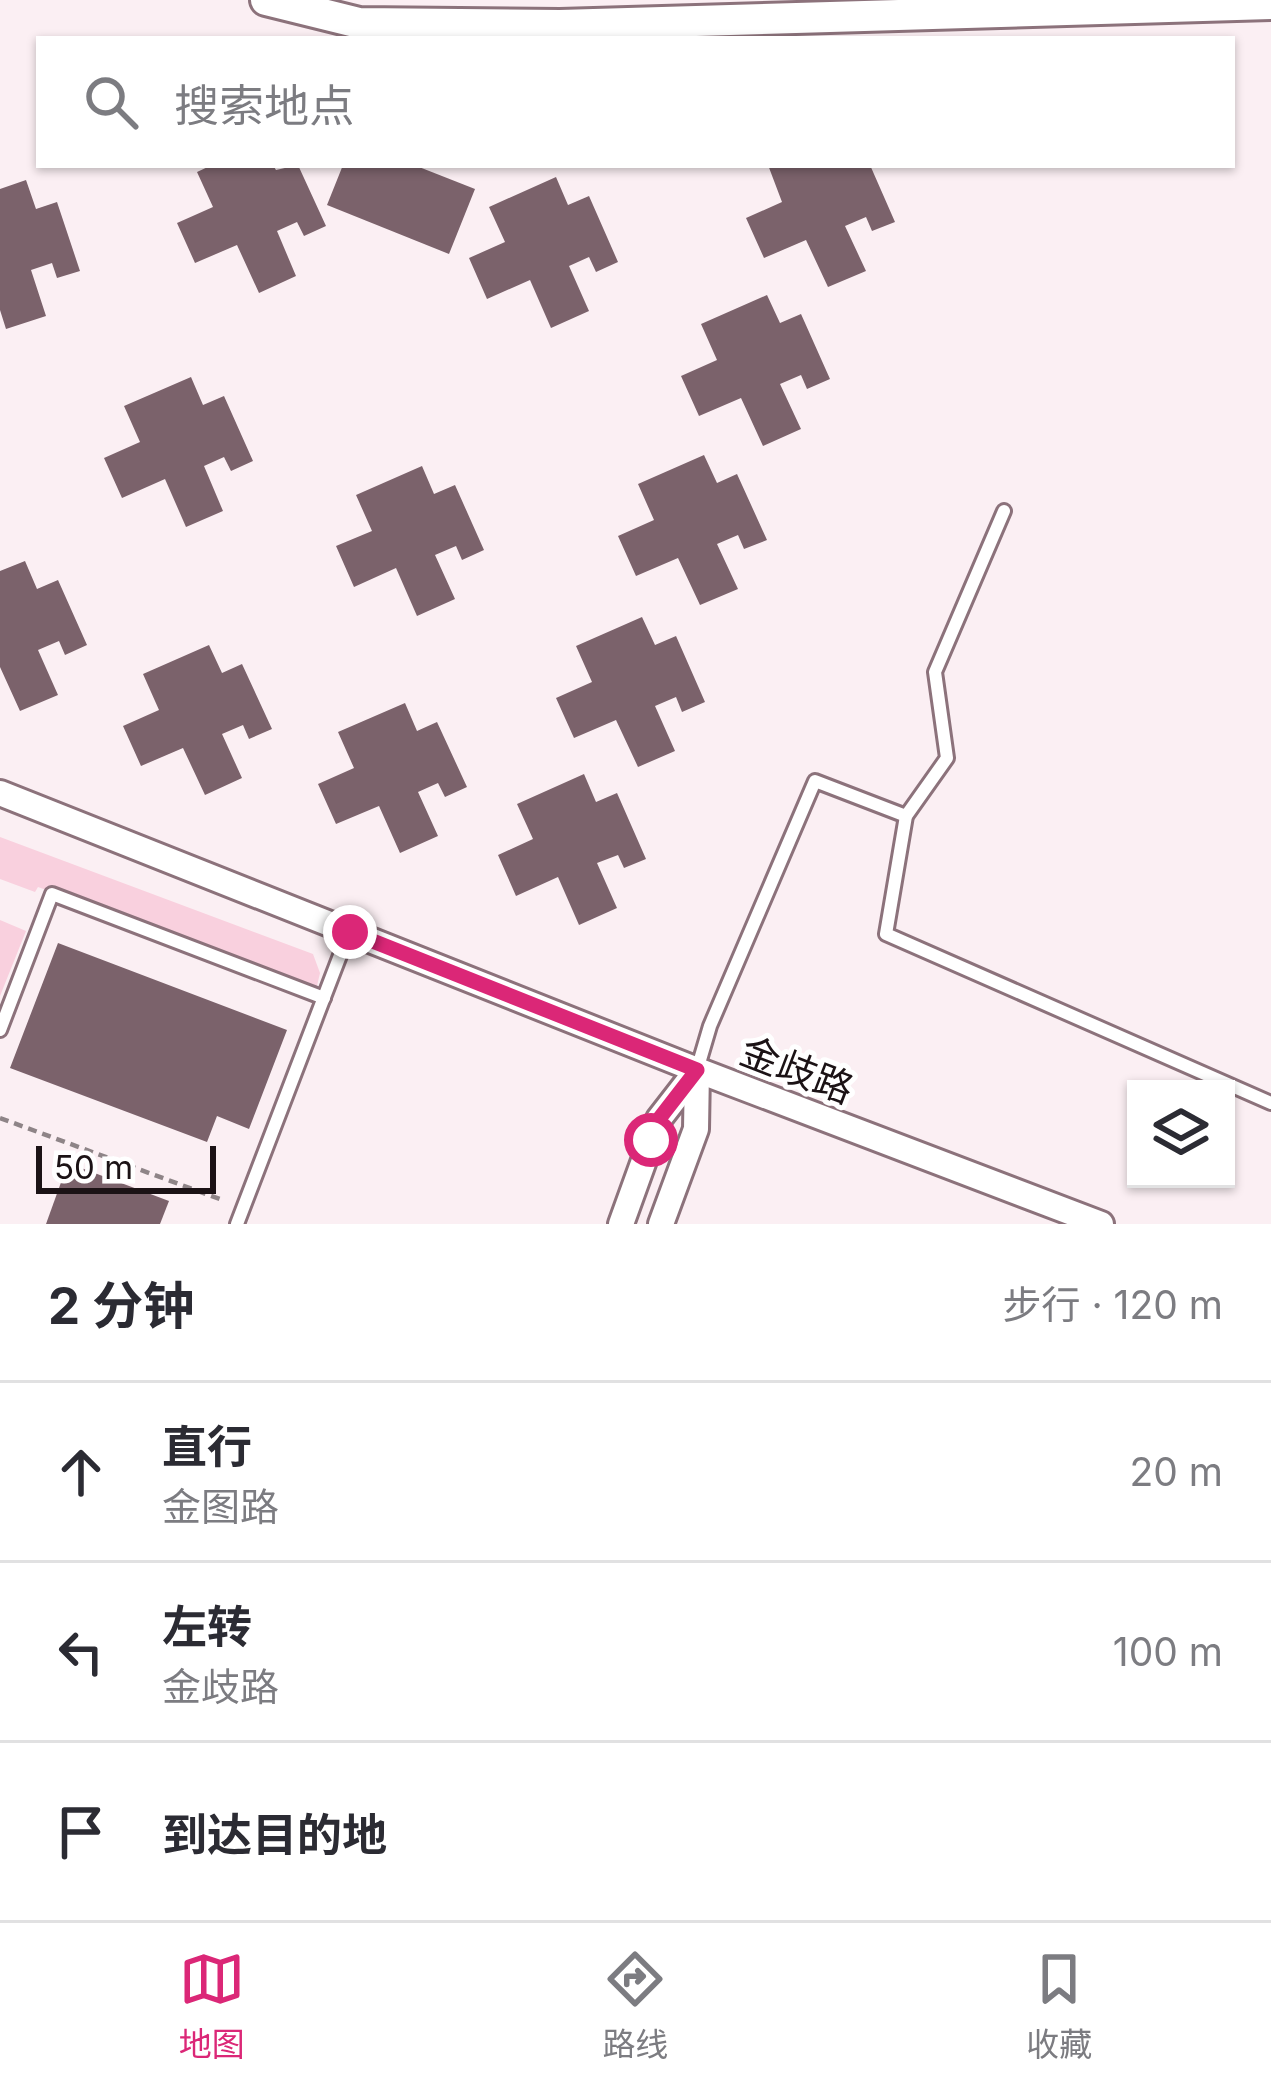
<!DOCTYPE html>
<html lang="zh">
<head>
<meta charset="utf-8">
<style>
	body { margin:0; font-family:Inter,"Noto Sans SC",sans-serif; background:#f7f7f7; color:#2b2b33 }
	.controls { position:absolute; right:36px; bottom:36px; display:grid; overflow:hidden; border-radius:0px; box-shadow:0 3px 9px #0004 }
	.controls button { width:108px; height:108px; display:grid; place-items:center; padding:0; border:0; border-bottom:3px solid #e1e1e2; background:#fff; color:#2b2b33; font:60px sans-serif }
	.scale { position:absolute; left:36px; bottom:30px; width:180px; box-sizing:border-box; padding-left:12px; border:6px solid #1b1215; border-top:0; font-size:33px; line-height:42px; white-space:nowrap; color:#1b1215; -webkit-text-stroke:9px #fff; paint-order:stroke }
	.stop { position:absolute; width:36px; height:36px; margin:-27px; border:9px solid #db2777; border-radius:50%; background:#fff }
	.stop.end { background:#db2777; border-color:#fff; box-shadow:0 3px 12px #0008 }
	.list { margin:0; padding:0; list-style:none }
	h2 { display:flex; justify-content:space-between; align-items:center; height:156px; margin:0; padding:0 48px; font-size:51px }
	h2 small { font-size:39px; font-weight:400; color:#7c7c81 }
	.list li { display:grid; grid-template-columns:78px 1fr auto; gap:36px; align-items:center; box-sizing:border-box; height:180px; padding:0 48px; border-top:3px solid #e1e1e2 }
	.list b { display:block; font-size:45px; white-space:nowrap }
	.list p { margin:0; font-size:39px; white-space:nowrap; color:#7c7c81 }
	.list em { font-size:39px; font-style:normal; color:#7c7c81 }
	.icon { flex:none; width:66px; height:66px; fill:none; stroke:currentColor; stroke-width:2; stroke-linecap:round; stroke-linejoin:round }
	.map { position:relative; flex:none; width:1271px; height:1224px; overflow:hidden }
	.search { position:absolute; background:#fff; box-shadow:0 3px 9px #0004; left:36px; right:36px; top:36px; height:132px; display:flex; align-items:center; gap:30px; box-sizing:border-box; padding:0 42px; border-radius:0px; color:#7c7c81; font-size:45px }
	.sheet { height:696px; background:#fff }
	nav { display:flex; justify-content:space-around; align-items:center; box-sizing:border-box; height:168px; border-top:3px solid #e1e1e2; background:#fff; font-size:33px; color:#7c7c81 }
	nav a { display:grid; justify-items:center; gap:6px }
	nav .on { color:#db2777 }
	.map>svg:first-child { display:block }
	.green { fill:#f9d0de }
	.building { fill:#7b626b }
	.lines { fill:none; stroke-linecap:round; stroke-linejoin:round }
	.service-casing { stroke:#8c727b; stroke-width:18 }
	.minor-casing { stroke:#8c727b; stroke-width:30 }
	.tertiary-casing { stroke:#8c727b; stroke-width:36 }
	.path { stroke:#8e8487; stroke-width:4.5; stroke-dasharray:9 6; stroke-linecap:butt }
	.service { stroke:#fff; stroke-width:12 }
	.minor { stroke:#fff; stroke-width:24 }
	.tertiary { stroke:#fff; stroke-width:30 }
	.route { stroke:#db2777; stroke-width:15 }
	.labels { text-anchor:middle; stroke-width:10; stroke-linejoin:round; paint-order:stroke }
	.street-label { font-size:39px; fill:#1b1215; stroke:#fff }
</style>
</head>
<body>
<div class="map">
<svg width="1271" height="1224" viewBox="0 0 1271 1224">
	<rect width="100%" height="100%" fill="#fbeff3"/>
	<!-- green -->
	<g class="green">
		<path d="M0,837L313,954L320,973L316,990L38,887L35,892L0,879Z"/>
		<path d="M0,920L26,931L0,996Z"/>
	</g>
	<!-- building -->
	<g class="building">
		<path d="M212,165H273L276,170L298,165L326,226L304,236L297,222L277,231L296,276L259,293L237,245L195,263L177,223L213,207L197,172Z"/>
		<path d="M343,165H414L475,189L449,254L327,205Z"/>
		<path d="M768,165H870L895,222L872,231L866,217L845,226L866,271L828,287L806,240L764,258L746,218L782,202Z"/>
		<path d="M556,177L568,205L589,196L618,262L596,272L589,257L569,266L589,311L551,328L530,280L487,299L469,258L505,242L489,207Z"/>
		<path d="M26,180L36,209L57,202L80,271L57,278L52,263L31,270L46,316L6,329L0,310V189Z"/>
		<path d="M767,295L780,323L801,314L830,379L807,389L801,375L780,384L801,429L763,446L741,398L699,416L681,376L717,360L701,324Z"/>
		<path d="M191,377L203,405L224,396L253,461L231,471L224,457L204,466L223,511L186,527L165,479L122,498L104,458L140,442L124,406Z"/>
		<path d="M704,455L717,483L737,474L767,540L744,549L738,535L717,544L738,589L700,605L678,558L636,576L618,536L654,520L638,484Z"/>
		<path d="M422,466L434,494L455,485L484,550L462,560L456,546L435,555L455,599L417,616L396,568L354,587L336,546L372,531L356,495Z"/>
		<path d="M25,561L37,589L58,580L87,645L65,655L59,641L38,650L58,695L20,711L0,667V571Z"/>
		<path d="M642,617L655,645L676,636L705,702L682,712L676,697L655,706L675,751L638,767L616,720L574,738L556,698L592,682L576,646Z"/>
		<path d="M209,645L222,673L242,664L272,729L249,739L243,725L222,734L242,778L205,795L183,748L141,766L123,726L159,710L143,674Z"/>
		<path d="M405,703L417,731L437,722L467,787L445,797L438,783L418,792L438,836L400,853L379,806L336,824L318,784L354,768L338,732Z"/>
		<path d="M584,774L596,802L617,793L646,859L624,868L618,855L597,863L617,908L579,925L558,877L516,896L498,855L533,839L517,804Z"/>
		<path d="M58,943L287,1030L249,1129L217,1116L207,1142L10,1068Z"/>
		<path d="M68,1163L169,1201L160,1224H46Z"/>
	</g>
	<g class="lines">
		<defs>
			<g id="service">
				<path d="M1004,511L935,672L947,758L906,816L886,934L1271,1103"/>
				<path d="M0,1030L52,894L324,998"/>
				<path d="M697,1070L710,1026L815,781L906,816"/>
				<path d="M237,1224L349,932"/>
			</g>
			<g id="minor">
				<path d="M0,793L697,1070L1101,1224"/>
				<path d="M621,1224L659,1119L697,1070"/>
				<path d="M661,1224L696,1129L697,1070"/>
			</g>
			<path id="tertiary" d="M266,0L359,23L560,25L1271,4"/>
		</defs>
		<!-- service casing -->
		<use href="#service" class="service-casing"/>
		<!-- minor casing -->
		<use href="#minor" class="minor-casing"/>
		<!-- tertiary casing -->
		<use href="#tertiary" class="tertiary-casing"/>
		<!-- path -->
		<path class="path" d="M0,1118L225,1201"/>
		<!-- service -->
		<use href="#service" class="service"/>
		<!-- minor -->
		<use href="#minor" class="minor"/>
		<!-- tertiary -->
		<use href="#tertiary" class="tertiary"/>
	</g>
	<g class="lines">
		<!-- route -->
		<path class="route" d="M350,932L697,1070L659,1119L651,1140"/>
	</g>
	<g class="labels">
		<!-- street labels -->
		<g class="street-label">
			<text transform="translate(797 1070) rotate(21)" y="14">金歧路</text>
		</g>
	</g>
</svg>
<div class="controls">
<button><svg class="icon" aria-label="layers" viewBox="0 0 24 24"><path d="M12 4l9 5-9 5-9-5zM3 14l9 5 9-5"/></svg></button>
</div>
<div class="scale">50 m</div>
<div class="stop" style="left:651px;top:1140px"></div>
<div class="stop end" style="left:350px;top:932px"></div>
<div class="search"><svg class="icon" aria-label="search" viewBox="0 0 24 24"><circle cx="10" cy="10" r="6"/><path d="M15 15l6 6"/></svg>搜索地点</div>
</div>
<section class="sheet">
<h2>2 分钟<small>步行 · 120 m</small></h2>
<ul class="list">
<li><svg class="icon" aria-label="ahead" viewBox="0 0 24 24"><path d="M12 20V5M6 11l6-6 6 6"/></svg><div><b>直行</b><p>金图路</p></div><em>20 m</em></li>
<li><svg class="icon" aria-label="left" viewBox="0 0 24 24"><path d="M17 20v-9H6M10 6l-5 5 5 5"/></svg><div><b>左转</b><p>金歧路</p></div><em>100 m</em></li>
<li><svg class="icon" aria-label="arrive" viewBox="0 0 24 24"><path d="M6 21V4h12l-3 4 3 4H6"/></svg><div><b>到达目的地</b></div></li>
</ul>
</section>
<nav>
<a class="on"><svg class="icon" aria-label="map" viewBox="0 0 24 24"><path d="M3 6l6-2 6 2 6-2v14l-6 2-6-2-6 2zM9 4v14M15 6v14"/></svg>地图</a>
<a><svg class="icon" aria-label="directions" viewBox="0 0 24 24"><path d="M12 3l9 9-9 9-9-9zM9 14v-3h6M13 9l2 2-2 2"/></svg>路线</a>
<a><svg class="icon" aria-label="saved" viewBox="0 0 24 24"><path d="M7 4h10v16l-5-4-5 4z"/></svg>收藏</a>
</nav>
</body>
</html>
